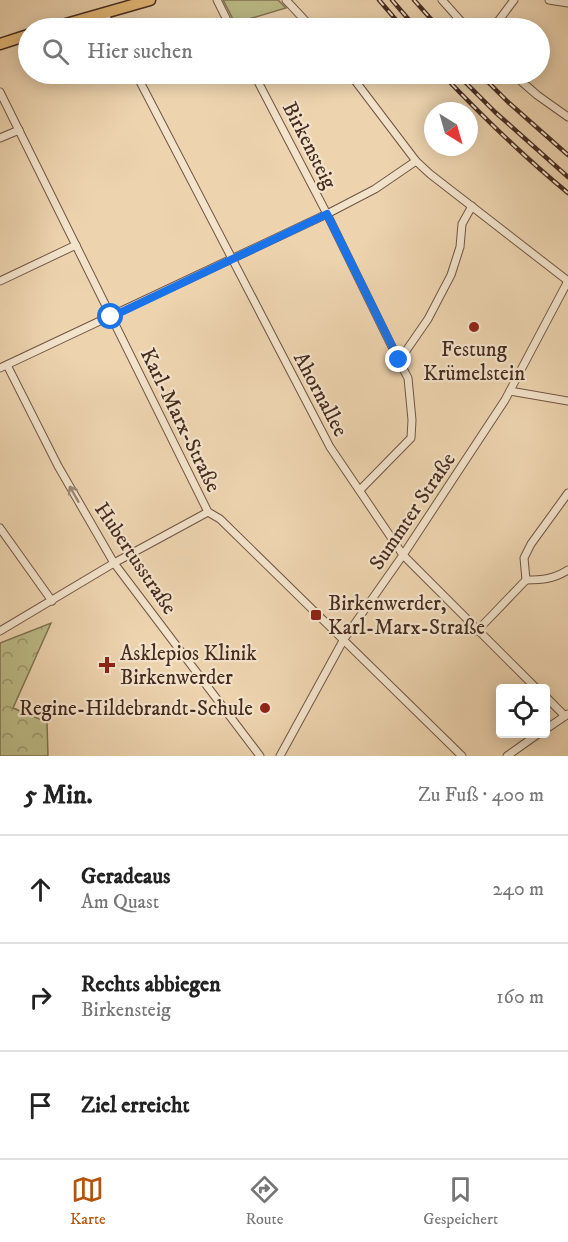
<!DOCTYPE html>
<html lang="de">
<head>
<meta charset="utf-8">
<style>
	body { margin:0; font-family:"IM FELL DW Pica",serif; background:#f6f6f6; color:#222 }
	.controls { position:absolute; right:18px; bottom:18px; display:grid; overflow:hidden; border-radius:6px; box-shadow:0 3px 15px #0003 }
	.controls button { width:54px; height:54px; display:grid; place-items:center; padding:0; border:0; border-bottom:2px solid #e0e0e0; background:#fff; color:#222; font:30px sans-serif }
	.compass { position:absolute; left:424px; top:102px; width:54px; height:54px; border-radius:50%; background:#fff; box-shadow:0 3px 15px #0003; rotate:143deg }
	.stop { position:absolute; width:18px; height:18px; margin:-14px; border:4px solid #1a73e8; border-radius:50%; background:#fff }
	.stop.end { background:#1a73e8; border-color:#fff; box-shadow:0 2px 6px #0008 }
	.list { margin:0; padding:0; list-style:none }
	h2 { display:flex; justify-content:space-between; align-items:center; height:78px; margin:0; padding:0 24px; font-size:26px }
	h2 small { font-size:20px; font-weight:400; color:#767676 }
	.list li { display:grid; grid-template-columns:39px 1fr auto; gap:18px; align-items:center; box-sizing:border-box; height:108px; padding:0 24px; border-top:2px solid #e0e0e0 }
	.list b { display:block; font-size:22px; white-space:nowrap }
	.list p { margin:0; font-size:20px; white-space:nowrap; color:#767676 }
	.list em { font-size:20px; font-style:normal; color:#767676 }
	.icon { flex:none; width:33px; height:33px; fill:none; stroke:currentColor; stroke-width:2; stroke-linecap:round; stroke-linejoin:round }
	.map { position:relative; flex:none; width:568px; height:756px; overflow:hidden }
	.search { position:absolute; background:#fff; box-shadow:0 3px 15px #0003; left:18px; right:18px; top:18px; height:66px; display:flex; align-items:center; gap:15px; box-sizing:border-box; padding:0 21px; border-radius:33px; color:#767676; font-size:22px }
	.sheet { height:402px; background:#fff }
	nav { display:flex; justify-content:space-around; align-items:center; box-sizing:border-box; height:84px; border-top:2px solid #e0e0e0; background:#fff; font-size:16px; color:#767676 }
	nav a { display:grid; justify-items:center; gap:3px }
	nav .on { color:#b45309 }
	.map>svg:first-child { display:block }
	.green { fill:#bcbc88; stroke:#817454; stroke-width:1.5 }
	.forest { fill:url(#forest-crowns); stroke:#817454; stroke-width:1.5 }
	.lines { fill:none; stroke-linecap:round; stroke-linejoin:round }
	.street-casing { stroke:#705544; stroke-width:9 }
	.primary-casing { stroke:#462b20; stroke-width:13 }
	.street { stroke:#f3e3cb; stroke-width:7 }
	.primary { stroke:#e6ba78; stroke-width:10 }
	.rail-casing { stroke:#462b20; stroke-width:4.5 }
	.rail { stroke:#f3e3cb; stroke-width:2; stroke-dasharray:7; stroke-linecap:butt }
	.oneway { stroke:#9c8776 }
	.route { stroke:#1a73e8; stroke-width:8 }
	.poi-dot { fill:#8f2418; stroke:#f3e3cb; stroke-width:2 }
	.labels { text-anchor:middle; stroke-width:4.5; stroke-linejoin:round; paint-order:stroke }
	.street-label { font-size:21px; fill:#462b20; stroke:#f3e3cb }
	.poi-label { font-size:21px; fill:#462b20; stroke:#f3e3cb; text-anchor:start }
</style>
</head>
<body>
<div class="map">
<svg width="568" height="756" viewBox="0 0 568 756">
	<defs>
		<pattern id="forest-crowns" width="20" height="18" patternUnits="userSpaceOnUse" patternTransform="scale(1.5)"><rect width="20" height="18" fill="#bcbc88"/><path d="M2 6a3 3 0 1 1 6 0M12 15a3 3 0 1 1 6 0" fill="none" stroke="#9b996f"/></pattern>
	</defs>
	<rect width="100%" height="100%" fill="#edd4af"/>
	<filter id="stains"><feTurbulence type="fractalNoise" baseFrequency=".00333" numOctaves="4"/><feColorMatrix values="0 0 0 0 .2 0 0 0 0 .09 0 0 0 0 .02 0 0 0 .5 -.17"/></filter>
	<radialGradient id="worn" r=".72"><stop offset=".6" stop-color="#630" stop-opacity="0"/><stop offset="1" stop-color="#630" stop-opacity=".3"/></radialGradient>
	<!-- green -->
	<path class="green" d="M223,0H278L286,8L235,23Z"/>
	<!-- forest -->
	<path class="forest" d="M51,623L13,708L47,722L48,756H0V643Z"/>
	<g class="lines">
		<defs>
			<g id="street">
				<path d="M217,0L231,28"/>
				<path d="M286,0L312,28"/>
				<path d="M442,0L467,28"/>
				<path d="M549,0L568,3"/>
				<path d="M104,13L112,28"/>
				<path d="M493,28L514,0"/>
				<path d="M136,74L330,447L403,555L536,688"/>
				<path d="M254,74L327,214L399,361"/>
				<path d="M350,74L416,161L430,174L568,281"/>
				<path d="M513,74L537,95L568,117"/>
				<path d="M0,92L208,512L220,519L462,756"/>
				<path d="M0,138L19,130"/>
				<path d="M0,281L76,245"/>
				<path d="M7,365L58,466L114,563L260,756"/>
				<path d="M0,368L327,214L375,189L416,161"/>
				<path d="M510,391L568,401"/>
				<path d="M360,490L411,438L412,420L408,378L399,361L428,319L451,275L460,247L462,224L472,206"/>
				<path d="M0,528L52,601"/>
				<path d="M526,580C542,580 554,579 568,570"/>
				<path d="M0,631L114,563L208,512"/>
				<path d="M477,631L526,580L524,558L531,544L568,493"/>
				<path d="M546,697L565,716"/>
				<path d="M546,729L568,714"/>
				<path d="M280,756L344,639L403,555L505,400L568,281"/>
				<path d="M507,756L538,734"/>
			</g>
			<g id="primary">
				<path d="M52,28L150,0"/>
				<path d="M0,44L28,35"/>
			</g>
		</defs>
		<!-- street casing -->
		<use href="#street" class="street-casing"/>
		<!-- primary casing -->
		<use href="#primary" class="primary-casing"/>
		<!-- street -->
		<use href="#street" class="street"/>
		<!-- primary -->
		<use href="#primary" class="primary"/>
		<defs>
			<g id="rail">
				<path d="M379,0L403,28"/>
				<path d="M392,0L416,28"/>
				<path d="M414,0L439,28"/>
				<path d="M442,74C482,116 523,156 568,193"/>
				<path d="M457,74L495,112L568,177"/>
				<path d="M480,74L508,102L568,155"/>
			</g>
		</defs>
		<!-- rail casing -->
		<use href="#rail" class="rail-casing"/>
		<!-- rail -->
		<use href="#rail" class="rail"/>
	</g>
	<!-- one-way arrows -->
	<defs><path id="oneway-shaft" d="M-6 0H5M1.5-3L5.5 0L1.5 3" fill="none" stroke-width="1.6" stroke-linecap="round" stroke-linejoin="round" transform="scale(1.5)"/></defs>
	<use class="oneway" href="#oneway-shaft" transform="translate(74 494) rotate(-120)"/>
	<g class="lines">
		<!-- route -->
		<path class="route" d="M111,317L327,214L399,360"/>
	</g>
	<!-- markers -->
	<g class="poi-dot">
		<circle cx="474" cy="327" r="6"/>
		<rect x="310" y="609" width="12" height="12" rx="3"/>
		<path d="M104 656h6v6h6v6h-6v6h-6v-6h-6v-6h6z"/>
		<circle cx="265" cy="708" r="6"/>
	</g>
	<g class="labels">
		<!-- street labels -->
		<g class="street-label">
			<text transform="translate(310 145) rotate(63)" y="7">Birkensteig</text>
			<text transform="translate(321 394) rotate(62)" y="7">Ahornallee</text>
			<text transform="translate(181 420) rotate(64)" y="7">Karl-Marx-Straße</text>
			<text transform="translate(412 511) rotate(-56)" y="7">Summter Straße</text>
			<text transform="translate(136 558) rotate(56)" y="7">Hubertusstraße</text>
		</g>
		<!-- poi labels -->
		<g class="poi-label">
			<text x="474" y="356" text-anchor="middle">Festung<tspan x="474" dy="24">Krümelstein</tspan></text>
			<text x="328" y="610">Birkenwerder,<tspan x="328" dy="24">Karl-Marx-Straße</tspan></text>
			<text x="120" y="660">Asklepios Klinik<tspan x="120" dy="24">Birkenwerder</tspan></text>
			<text x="253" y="715" text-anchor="end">Regine-Hildebrandt-Schule</text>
		</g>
	</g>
	<rect width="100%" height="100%" filter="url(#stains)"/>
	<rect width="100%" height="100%" fill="url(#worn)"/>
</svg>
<div class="controls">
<button><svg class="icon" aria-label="locate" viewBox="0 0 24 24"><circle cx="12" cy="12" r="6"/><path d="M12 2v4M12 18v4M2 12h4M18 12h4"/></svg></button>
</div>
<svg class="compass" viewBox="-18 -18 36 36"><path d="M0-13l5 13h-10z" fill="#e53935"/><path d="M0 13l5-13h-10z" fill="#767676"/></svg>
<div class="stop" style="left:111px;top:317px"></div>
<div class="stop end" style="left:399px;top:360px"></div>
<div class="search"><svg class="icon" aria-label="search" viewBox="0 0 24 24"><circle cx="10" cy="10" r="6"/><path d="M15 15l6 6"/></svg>Hier suchen</div>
</div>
<section class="sheet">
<h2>5 Min.<small>Zu Fuß · 400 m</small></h2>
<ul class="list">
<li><svg class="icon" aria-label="ahead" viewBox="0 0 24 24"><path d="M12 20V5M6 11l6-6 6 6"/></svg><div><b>Geradeaus</b><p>Am Quast</p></div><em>240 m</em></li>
<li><svg class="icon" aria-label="right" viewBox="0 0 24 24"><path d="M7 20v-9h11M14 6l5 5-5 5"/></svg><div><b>Rechts abbiegen</b><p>Birkensteig</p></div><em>160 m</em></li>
<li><svg class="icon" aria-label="arrive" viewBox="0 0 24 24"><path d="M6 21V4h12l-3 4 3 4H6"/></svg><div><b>Ziel erreicht</b></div></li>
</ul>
</section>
<nav>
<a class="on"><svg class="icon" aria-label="map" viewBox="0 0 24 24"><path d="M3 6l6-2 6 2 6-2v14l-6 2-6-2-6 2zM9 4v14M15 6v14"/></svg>Karte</a>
<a><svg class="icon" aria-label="directions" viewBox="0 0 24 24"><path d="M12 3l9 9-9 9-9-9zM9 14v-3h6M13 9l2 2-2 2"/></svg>Route</a>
<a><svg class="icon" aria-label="saved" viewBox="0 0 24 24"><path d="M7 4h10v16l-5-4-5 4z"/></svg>Gespeichert</a>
</nav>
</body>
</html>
